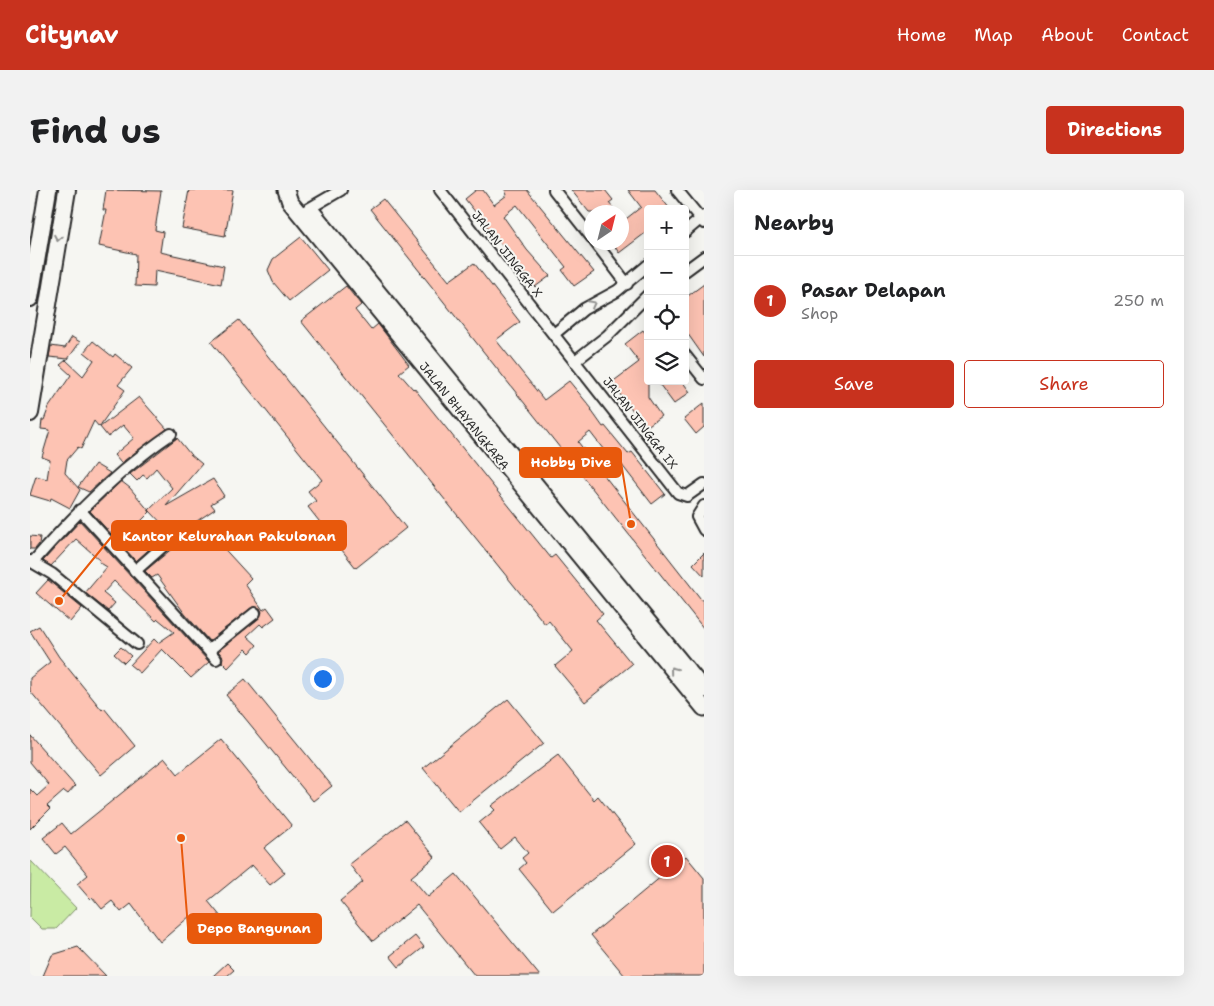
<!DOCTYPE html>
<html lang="en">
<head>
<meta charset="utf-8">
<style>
	body { margin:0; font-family:"Shantell Sans",sans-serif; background:#f2f2f2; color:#202124 }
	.controls { position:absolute; right:15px; top:15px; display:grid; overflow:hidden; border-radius:5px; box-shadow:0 5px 20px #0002 }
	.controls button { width:45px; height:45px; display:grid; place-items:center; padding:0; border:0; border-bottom:1px solid #e0e0e0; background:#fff; color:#202124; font:25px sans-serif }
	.compass { position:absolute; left:554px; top:15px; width:45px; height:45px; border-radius:50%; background:#fff; box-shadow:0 5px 20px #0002; rotate:35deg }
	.you { position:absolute; left:292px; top:488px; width:18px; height:18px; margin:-12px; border:4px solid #fff; border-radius:50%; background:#1a73e8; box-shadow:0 0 0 8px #1a73e833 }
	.badge { display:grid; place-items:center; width:32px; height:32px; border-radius:50%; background:#c8321e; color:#fff; font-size:16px; font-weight:700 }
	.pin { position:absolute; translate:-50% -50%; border:2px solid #fff; box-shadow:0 1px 5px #0006 }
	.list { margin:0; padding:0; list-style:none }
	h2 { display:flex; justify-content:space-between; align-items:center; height:65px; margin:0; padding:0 20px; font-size:21px }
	h2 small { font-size:16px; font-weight:400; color:#757577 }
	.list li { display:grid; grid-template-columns:32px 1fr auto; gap:15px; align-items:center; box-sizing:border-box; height:90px; padding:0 20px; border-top:1px solid #e0e0e0 }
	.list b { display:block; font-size:19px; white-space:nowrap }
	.list p { margin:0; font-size:16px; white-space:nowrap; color:#757577 }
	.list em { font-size:16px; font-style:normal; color:#757577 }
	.actions { display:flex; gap:10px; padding:15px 20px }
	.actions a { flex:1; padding:11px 0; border:1px solid #c8321e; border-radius:5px; text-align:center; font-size:18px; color:#c8321e }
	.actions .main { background:#c8321e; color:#fff }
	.icon { flex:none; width:28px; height:28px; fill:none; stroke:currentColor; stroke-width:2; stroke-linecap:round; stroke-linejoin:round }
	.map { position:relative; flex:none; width:674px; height:786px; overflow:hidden; border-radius:5px }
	header { display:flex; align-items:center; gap:30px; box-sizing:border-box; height:70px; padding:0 25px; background:#c8321e; color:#fff }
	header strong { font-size:24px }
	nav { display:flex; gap:28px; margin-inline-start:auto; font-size:18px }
	.intro { display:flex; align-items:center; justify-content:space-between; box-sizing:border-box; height:120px; padding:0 30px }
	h1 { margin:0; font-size:35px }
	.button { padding:12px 22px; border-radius:5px; background:#c8321e; color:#fff; font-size:18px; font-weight:700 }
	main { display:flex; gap:30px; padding:0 30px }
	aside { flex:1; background:#fff; border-radius:5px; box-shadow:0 5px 20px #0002 }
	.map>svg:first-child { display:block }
	.green { fill:#c9eba4; stroke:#7a8b68 }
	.building { fill:#fdc3b3; stroke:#2b2b2b }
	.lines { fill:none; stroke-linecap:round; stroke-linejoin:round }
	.street-casing { stroke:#2b2b2b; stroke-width:14 }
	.secondary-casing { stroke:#2b2b2b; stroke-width:19 }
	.primary-casing { stroke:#2b2b2b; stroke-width:20 }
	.street { stroke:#f6f6f2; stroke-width:10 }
	.secondary { stroke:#f6f6f2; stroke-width:15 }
	.primary { stroke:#f6f6f2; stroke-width:16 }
	.oneway { stroke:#90908e }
	.labels { text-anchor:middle; stroke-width:4; stroke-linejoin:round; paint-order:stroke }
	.street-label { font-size:12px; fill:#2b2b2b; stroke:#f6f6f2 }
	.leader { fill:none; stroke:#e8590c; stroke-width:2 }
	.callout-dot { fill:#e8590c; stroke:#f6f6f2; stroke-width:2 }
	.callout { fill:#e8590c; stroke:#e8590c; stroke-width:2 }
	.callout-label { font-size:14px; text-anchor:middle; font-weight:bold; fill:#fff }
</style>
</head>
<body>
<header>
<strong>Citynav</strong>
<nav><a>Home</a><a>Map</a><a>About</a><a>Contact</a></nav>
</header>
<div class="intro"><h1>Find us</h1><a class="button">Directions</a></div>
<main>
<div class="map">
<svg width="674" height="786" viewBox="0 0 674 786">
	<rect width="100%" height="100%" fill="#f6f6f2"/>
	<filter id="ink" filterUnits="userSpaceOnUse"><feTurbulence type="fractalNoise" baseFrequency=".02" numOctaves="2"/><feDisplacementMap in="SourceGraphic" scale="10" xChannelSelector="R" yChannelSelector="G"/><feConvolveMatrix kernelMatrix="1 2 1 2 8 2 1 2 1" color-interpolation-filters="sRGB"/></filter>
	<g filter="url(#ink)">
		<!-- green -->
		<path class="green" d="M1,671L46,718L26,739H12L0,727Z"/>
		<!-- building -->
		<g class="building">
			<path d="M76,0L131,1L125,40L133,42L130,62L194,76L191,94L125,80L124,97L105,96L106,64L69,56L76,20H73Z"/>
			<path d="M159,0H203L195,46L152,38Z"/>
			<path d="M446,0H453L464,15L477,5L475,0H497L564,82L544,96L532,80L536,77L487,15L473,26L497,60L520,86L505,97L435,9Z"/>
			<path d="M541,0H575L583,10L579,13L586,22H559Z"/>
			<path d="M598,0H625L640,19H618V41L589,63L582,52H592V32L611,17Z"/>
			<path d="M353,9L419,91L444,73L490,132L466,150L514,210L539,191L562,219L561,220L573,237L575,236L598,264L602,262L635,304L622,314L588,270L584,273L560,242L548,252L674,413V439L340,19Z"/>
			<path d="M271,47L298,80L259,111L243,92L238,80L243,69Z"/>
			<path d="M674,94V167L655,140V108Z"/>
			<path d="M316,96L331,115L325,120L341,140L348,134L379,175L369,183L383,199L384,198L521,368L525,365L573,424L566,430L602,474L555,512L525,476L543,461L519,431L515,434L271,131Z"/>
			<path d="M209,130L376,338L326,378L278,317L286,311L278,301L292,290L181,152Z"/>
			<path d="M613,140L618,147V207L631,226L616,237L581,193L609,172L595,154Z"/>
			<path d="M42,147L50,152L38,169L19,167L21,156L35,158Z"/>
			<path d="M63,151L83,167L85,164L102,178L88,195L95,200L69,237L64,231L51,259L48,257L37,270L35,283L50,300L40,318L21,308L20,311L0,305L6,286L17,289L20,270L12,267L20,240L11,239L12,230H14L19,217L41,185L30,175L36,170L53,186L64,170L54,162Z"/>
			<path d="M627,191H652L660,202L644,214Z"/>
			<path d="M109,207L137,239L91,273L84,265L104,248L93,235L78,247L70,237Z"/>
			<path d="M674,213V237L666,244L654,229Z"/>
			<path d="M147,248L160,264L172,274L136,316L183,289L194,306L181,314L185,319L161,335L177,349L198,329L205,336L188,352L221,388L215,394L233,420L237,417L245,428L233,437L230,434L217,446L227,455L220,463L216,459L198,478L192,472L193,467L188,461L229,428L232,422L230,418H221L179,451L155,424L127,385L122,388L115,381L156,347L142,334L144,336L139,341L119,320L142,298L126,278L117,288L113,285L107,291L100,284Z"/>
			<path d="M65,274L80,283L59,302L48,297Z"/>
			<path d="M91,291L100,298L120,322L97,345L110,356L120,347L126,353L106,371L60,321Z"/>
			<path d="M50,331L179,472L161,488L132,459L110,483L100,475L124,449L128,453L144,442L128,429L126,431L84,391L73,403L85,413L78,421L55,403L77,377L69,372L70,370L46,349L21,376L13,371Z"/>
			<path d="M0,346L10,347L9,354L5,359H0Z"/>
			<path d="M674,363V386L663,374Z"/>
			<path d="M18,390L52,418L40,432L6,403Z"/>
			<path d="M9,436L29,467L72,520L74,518L105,556L71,585L0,501V488L20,472L0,441Z"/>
			<path d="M91,457L101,466L94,473L84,464Z"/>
			<path d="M215,489L302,596L283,611L196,505Z"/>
			<path d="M478,509L514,553L429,622L393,578Z"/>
			<path d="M0,545L45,596L38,604L34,601L17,616L20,619L0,639V599L7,606L19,595L0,572Z"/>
			<path d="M191,549L262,636L234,658L255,683L240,695L222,675L178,711L196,733L178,748L160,726L130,752L101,714L91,722L82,711L72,719L62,707L60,709L47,694L58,685L35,657L26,664L13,648L32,633L41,644L135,568L148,584Z"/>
			<path d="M528,565L564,610L568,606L606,654L523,721L489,679L496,673L492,668L498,663L485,647L470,659L449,633L465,620L461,616Z"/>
			<path d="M375,630L405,667L381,687L398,707L426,684L510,786H445L387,715L343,751L310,711L333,692L319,674Z"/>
			<path d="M656,666L674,688V786H595L561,745Z"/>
			<path d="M385,746L394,757L369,777L360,766Z"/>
			<path d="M48,757L76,786H13L22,765Z"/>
			<path d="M197,773L204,780L197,786H183Z"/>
		</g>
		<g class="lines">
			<defs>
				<g id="street">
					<path d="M410,0L648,303L657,306L674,294"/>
					<path d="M524,0L562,48"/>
					<path d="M647,0L674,33"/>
					<path d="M273,22L311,0"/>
					<path d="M655,42L674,26"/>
					<path d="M565,52L597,94"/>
					<path d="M655,81L674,67"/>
					<path d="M524,144L554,119L587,101L618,75"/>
					<path d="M655,165L674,189"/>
					<path d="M545,171L577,146L618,105"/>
					<path d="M674,316L667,327L674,340"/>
					<path d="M50,320L186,469"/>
					<path d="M0,371L22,384L107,454"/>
					<path d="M3,372C44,325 89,279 141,244"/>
					<path d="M105,381L140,350"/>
					<path d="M179,460L225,423"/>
				</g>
				<g id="secondary">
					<path d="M256,0L260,12L674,518"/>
					<path d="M283,23L674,500"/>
				</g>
				<g id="primary">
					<path d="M0,108L18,0"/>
					<path d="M0,223L37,0"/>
				</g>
			</defs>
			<!-- street casing -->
			<use href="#street" class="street-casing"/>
			<!-- secondary casing -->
			<use href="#secondary" class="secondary-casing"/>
			<!-- primary casing -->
			<use href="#primary" class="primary-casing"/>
			<!-- street -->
			<use href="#street" class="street"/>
			<!-- secondary -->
			<use href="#secondary" class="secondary"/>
			<!-- primary -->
			<use href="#primary" class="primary"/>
		</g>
		<!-- one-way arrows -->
		<defs><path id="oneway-chevron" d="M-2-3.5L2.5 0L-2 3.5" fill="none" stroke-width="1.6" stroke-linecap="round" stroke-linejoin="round" transform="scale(1.25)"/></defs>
		<g class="oneway">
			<use href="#oneway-chevron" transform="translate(28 48) rotate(100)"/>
			<use href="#oneway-chevron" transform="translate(562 114) rotate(-28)"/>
			<use href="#oneway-chevron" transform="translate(643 480) rotate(-129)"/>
		</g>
	</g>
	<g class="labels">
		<!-- street labels -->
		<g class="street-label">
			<text transform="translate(477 64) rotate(52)" y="4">JALAN JINGGA X</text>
			<text transform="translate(434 226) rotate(51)" y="4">JALAN BHAYANGKARA</text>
			<text transform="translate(610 233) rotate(52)" y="4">JALAN JINGGA IX</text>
		</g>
	</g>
	<!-- callouts -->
	<path class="leader" d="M601 334L591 272M29 411L82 346M151 648L158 738"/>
	<g class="callout-dot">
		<circle cx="601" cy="334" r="5"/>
		<circle cx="29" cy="411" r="5"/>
		<circle cx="151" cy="648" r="5"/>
	</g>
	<g class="callout">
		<rect x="490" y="258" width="101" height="29" rx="5"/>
		<rect x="82" y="331" width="234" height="29" rx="5"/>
		<rect x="158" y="724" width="133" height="29" rx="5"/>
	</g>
	<g class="callout-label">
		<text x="541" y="277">Hobby Dive</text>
		<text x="199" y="351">Kantor Kelurahan Pakulonan</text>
		<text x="224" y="743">Depo Bangunan</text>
	</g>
</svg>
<div class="controls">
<button>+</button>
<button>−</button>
<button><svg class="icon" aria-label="locate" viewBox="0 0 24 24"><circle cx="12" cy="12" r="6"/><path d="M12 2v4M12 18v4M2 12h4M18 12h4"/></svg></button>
<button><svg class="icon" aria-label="layers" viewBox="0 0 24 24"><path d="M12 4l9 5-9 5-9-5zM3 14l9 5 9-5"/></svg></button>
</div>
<svg class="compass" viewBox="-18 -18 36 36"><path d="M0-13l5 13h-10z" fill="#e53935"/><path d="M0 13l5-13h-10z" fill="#757577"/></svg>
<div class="you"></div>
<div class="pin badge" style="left:637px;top:671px">1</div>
</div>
<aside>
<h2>Nearby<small></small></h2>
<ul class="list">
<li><span class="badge">1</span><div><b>Pasar Delapan</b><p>Shop</p></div><em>250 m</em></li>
</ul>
<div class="actions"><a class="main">Save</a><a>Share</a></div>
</aside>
</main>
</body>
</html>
